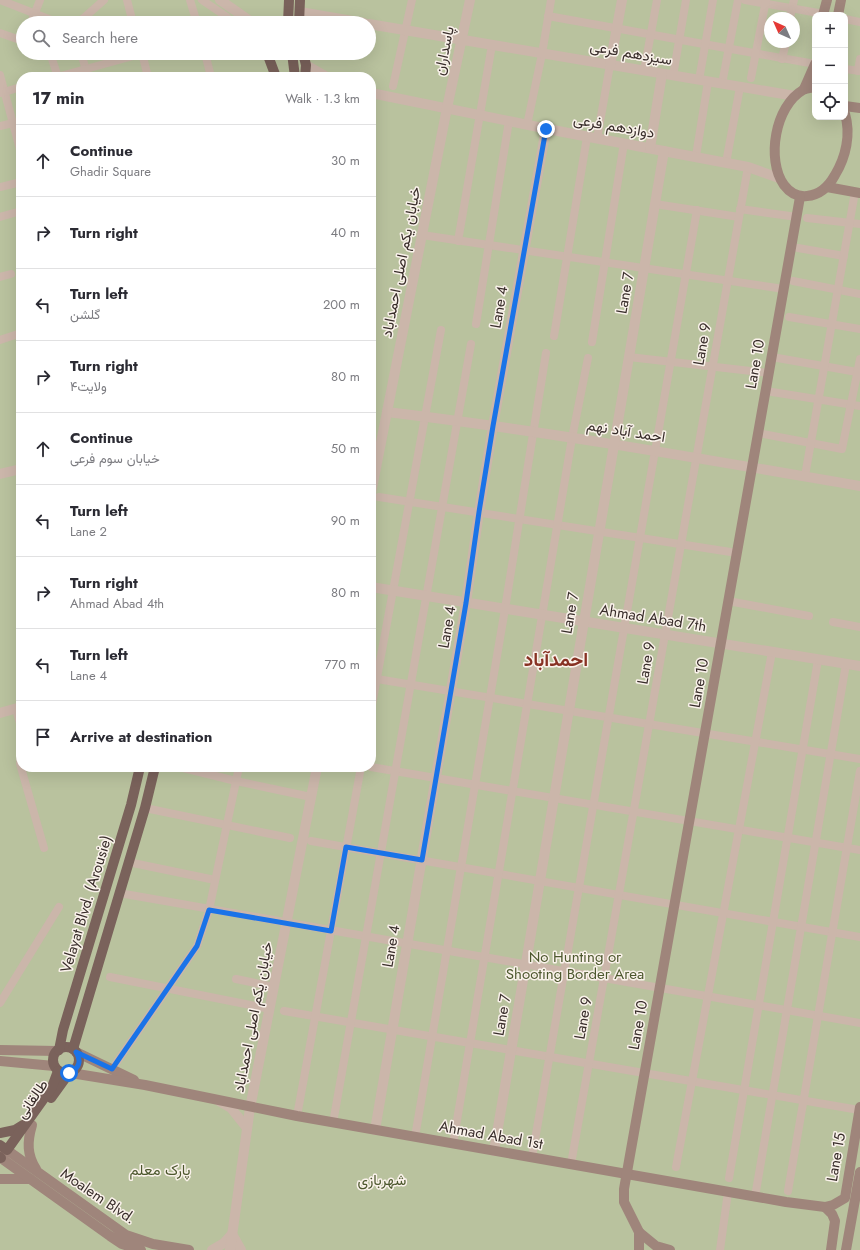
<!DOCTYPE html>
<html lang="en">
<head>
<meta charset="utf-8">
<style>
	body { margin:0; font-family:Jost,Vazirmatn,sans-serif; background:#f7f7f7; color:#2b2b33 }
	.controls { position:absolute; right:12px; top:12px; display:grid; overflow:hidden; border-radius:8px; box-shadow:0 4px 16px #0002 }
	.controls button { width:36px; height:36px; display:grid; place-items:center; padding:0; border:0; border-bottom:1px solid #e1e1e2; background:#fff; color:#2b2b33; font:20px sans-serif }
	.compass { position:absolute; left:764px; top:12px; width:36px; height:36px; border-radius:50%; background:#fff; box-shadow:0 4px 16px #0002; rotate:315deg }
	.stop { position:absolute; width:12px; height:12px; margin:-9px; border:3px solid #1a73e8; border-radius:50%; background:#fff }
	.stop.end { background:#1a73e8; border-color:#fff; box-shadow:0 1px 4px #0008 }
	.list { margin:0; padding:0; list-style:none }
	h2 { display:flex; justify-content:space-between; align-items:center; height:52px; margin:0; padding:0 16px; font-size:17px }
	h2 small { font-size:13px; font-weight:400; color:#7c7c81 }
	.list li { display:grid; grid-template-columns:26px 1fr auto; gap:12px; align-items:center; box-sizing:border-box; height:72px; padding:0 16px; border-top:1px solid #e1e1e2 }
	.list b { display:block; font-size:15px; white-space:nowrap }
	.list p { margin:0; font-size:13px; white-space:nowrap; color:#7c7c81 }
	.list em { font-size:13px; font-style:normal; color:#7c7c81 }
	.icon { flex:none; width:22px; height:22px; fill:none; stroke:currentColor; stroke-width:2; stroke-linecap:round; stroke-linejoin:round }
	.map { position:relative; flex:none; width:860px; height:1250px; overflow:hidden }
	.search { position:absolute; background:#fff; box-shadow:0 4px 16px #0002; left:16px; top:16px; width:360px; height:44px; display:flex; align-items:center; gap:10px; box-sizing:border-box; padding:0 14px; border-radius:22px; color:#7c7c81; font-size:15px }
	.panel { position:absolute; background:#fff; box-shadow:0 4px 16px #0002; left:16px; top:72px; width:360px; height:700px; border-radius:16px }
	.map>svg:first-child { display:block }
	.green { fill:#b9c29e; fill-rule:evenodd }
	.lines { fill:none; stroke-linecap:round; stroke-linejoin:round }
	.minor { stroke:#cbb6aa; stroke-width:8 }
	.tertiary { stroke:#cbb6aa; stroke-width:10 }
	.secondary { stroke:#9f857b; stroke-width:10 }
	.primary { stroke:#7a625b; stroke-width:10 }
	.route { stroke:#1a73e8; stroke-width:5 }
	.labels { text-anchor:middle; stroke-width:3; stroke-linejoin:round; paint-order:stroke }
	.street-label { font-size:15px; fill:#382d2a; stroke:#faf2eb }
	.park-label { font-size:15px; fill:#4c572d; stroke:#faf2eb }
	.district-label { font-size:19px; font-weight:bold; fill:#873123; stroke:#faf2eb }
</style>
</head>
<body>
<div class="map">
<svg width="860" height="1250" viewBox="0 0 860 1250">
	<rect width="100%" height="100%" fill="#f3e7de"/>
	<!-- green -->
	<path class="green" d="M0,0H860V1250H0ZM815,15H845V117H815ZM770,18H794V42H770ZM23,23H369V53H23ZM21,77H371V767H21Z"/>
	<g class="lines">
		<!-- minor -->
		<g class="minor">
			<path d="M0,0L59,23"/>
			<path d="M127,0L133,23"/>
			<path d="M190,0L197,23"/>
			<path d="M202,0L227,17"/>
			<path d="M745,0L824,14"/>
			<path d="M548,16L815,64"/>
			<path d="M790,18L794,0"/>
			<path d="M845,19L860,22"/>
			<path d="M31,23L40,0"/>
			<path d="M78,23L104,0"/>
			<path d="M0,33L23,41"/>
			<path d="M50,53L58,77"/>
			<path d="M81,53L88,77"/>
			<path d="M142,53L148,77"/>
			<path d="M205,53L211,77"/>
			<path d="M782,59L786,42"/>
			<path d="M845,69L860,71"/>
			<path d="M644,71L657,0"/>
			<path d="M858,71L860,59"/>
			<path d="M0,75L21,153"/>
			<path d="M673,76L686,0"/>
			<path d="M57,77L144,53"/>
			<path d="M751,78L766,0"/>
			<path d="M699,80L713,0"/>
			<path d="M722,84L738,0"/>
			<path d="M393,86L412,0"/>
			<path d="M1,93L21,87"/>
			<path d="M527,125L542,54L551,0"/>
			<path d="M0,126L13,123"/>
			<path d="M597,139L610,65"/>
			<path d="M696,156L708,82"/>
			<path d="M726,163L740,87"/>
			<path d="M0,187L21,182"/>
			<path d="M655,204L739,217"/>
			<path d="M740,209L797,217"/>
			<path d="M0,217L21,211"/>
			<path d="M807,218L860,224"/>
			<path d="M422,235L784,289"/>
			<path d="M458,241L492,45"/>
			<path d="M798,248L844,256"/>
			<path d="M0,277L11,274"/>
			<path d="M793,281L860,294"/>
			<path d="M789,317L860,329"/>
			<path d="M476,324L509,121"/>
			<path d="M554,336L587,137"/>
			<path d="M0,340L21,333"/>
			<path d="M592,342L624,143"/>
			<path d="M629,357L769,373"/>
			<path d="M772,357L857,372"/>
			<path d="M766,391L860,406"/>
			<path d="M758,433L842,449L860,359"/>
			<path d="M805,476L855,192"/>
			<path d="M379,497L737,553"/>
			<path d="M728,601L809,616"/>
			<path d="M833,622L860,627"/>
			<path d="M371,678L860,759"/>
			<path d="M16,709L21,727"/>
			<path d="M371,710L441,330"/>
			<path d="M21,752L20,764L44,848"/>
			<path d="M179,767L236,781L311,797"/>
			<path d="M371,767L860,850"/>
			<path d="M145,808L290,838"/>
			<path d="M311,841L860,937"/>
			<path d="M128,862L215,880"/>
			<path d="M119,893L860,1023"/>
			<path d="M110,977L270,1009"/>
			<path d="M236,979L274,987"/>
			<path d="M0,1003L59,907"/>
			<path d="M284,1011L859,1110"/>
			<path d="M112,1069L197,946L209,910L239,767"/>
			<path d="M297,1116L361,767"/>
			<path d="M333,1123L471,344"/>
			<path d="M415,1137L505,609L546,353"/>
			<path d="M453,1144L572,438L588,358"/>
			<path d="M532,1157L697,210"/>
			<path d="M571,1164L748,167"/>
			<path d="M676,1167L772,652"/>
			<path d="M729,1178L818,660"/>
			<path d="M788,1191L860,771"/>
			<path d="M755,1197L846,664"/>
			<path d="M720,1250L728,1192"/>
		</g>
		<!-- tertiary -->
		<g class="tertiary">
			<path d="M220,0L253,23"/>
			<path d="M300,12L364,23"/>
			<path d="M369,24L795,96"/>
			<path d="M306,65L327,77"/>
			<path d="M610,65L622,0"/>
			<path d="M371,93L563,132L748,167L779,178"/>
			<path d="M650,148L662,74"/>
			<path d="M387,412C546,431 703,459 860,486"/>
			<path d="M0,474L21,469"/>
			<path d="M371,493L447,108L470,0"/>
			<path d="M371,587L860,666"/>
			<path d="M0,713L21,707"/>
			<path d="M219,1101L231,1108L247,1128"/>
			<path d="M375,1130L466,603L479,512L493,426L546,129"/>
			<path d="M494,1151L664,151"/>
			<path d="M232,1234L241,1250"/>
			<path d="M212,1250L224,1243L232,1234"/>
			<path d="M230,1250L250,1108L317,767"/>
		</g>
		<!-- secondary -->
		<g class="secondary">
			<path d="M823,15L827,0"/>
			<path d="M838,15L841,0"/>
			<path d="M815,87C811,88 806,88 803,90C775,106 766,160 784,185C790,193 798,197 807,196C820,195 829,186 835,175C846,157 851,134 845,114"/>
			<path d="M804,89L815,64"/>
			<path d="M845,106L860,108"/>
			<path d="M827,187L860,193"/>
			<path d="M0,1050L57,1051"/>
			<path d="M76,1052L134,1080"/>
			<path d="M0,1061L54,1066"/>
			<path d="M71,1073L145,1085L297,1116L786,1202L825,1207L833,1205L845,1198L860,1107"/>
			<path d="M32,1125C27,1142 27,1155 36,1169"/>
			<path d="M0,1179H30"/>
			<path d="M825,1207L832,1214L835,1221L831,1250"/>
			<path d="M639,1232L656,1246L670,1250"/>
			<path d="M141,1250L122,1244L110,1236L1,1158L7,1150L126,1235L153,1244L189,1250"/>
			<path d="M639,1250V1232L624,1202V1189L800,197"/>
			<path d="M846,1250L860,1172"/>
		</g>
		<!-- primary -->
		<g class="primary">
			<path d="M288,23L289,0"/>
			<path d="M299,23L300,0"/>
			<path d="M267,53L276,77"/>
			<path d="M292,53L295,77"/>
			<path d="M303,53L306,65L305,77"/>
			<circle cx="66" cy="1060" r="13"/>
			<path d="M73,1049L145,808L155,767"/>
			<path d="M59,1050L63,1030L131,805L140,767"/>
			<path d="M51,1098L69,1073"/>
			<path d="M0,1133L15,1130L23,1125"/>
			<path d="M0,1145L7,1150L52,1087L58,1071"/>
			<path d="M0,1157L1,1158"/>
		</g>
	</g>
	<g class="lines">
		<!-- route -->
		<path class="route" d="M69,1073C79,1069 82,1061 76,1052L112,1069L197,946L209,910L331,931L346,847L422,860L466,603L479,512L493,426L546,129"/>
	</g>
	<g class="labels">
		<!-- street labels -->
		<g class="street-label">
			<text transform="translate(444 51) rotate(-78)" y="5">پاسداران</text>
			<text transform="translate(631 53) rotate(10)" y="5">سیزدهم فرعی</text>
			<text transform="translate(614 126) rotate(10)" y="5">دوازدهم فرعی</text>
			<text transform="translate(401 262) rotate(-79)" y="5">خیابان یکم اصلی احمداباد</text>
			<text transform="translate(625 293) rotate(-80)" y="5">Lane 7</text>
			<text transform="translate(499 307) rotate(-80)" y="5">Lane 4</text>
			<text transform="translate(702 344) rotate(-80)" y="5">Lane 9</text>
			<text transform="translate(755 364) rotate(-80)" y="5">Lane 10</text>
			<text transform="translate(626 431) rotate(9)" y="5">احمد آباد نهم</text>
			<text transform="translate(570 613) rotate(-80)" y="5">Lane 7</text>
			<text transform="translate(653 618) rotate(9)" y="5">Ahmad Abad 7th</text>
			<text transform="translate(447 627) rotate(-80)" y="5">Lane 4</text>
			<text transform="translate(646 663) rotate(-80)" y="5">Lane 9</text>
			<text transform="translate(699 683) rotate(-80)" y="5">Lane 10</text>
			<text transform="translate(86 904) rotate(-73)" y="5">Velayat Blvd. (Arousie)</text>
			<text transform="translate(391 946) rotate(-80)" y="5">Lane 4</text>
			<text transform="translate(502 1015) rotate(-80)" y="5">Lane 7</text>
			<text transform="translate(253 1017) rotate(-79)" y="5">خیابان یکم اصلی احمداباد</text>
			<text transform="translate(583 1018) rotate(-80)" y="5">Lane 9</text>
			<text transform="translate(638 1025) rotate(-80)" y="5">Lane 10</text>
			<text transform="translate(32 1099) rotate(-55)" y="5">طالقانی</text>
			<text transform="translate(491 1135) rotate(10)" y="5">Ahmad Abad 1st</text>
			<text transform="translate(836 1157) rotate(-80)" y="5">Lane 15</text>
			<text transform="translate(98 1196) rotate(34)" y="5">Moalem Blvd.</text>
		</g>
		<!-- park labels -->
		<g class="park-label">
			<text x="575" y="962">No Hunting or<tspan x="575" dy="17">Shooting Border Area</tspan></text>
			<text x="160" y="1175">پارک معلم</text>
			<text x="382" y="1185">شهربازی</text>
		</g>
		<!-- district labels -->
		<g class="district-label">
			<text x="556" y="666">احمدآباد</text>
		</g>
	</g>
</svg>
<div class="controls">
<button>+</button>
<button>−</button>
<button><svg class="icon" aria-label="locate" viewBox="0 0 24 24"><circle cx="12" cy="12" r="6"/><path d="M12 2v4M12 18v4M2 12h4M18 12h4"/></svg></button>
</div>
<svg class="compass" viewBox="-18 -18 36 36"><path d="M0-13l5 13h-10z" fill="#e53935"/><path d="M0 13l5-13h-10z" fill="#7c7c81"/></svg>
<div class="stop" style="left:69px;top:1073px"></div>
<div class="stop end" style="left:546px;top:129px"></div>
<div class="search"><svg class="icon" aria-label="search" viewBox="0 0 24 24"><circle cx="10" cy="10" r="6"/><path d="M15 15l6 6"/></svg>Search here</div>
<section class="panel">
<h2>17 min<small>Walk · 1.3 km</small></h2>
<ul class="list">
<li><svg class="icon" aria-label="ahead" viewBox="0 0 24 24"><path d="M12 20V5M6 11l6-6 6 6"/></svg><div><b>Continue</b><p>Ghadir Square</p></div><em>30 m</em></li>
<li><svg class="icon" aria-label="right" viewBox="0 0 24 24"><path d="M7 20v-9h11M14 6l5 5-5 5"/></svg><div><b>Turn right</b></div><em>40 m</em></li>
<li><svg class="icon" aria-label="left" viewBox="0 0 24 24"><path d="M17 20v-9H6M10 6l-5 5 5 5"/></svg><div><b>Turn left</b><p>گلشن</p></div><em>200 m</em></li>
<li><svg class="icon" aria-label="right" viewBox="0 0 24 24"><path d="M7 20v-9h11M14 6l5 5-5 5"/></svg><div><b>Turn right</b><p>ولایت۴</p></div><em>80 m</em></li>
<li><svg class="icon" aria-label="ahead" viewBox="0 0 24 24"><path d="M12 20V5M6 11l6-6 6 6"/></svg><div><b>Continue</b><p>خیابان سوم فرعی</p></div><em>50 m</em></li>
<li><svg class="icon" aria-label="left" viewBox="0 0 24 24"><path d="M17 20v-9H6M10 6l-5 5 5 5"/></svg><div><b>Turn left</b><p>Lane 2</p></div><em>90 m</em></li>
<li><svg class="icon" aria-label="right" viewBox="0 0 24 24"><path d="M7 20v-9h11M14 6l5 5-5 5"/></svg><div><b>Turn right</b><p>Ahmad Abad 4th</p></div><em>80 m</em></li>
<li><svg class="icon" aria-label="left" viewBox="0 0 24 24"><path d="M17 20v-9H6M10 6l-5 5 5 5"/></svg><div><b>Turn left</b><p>Lane 4</p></div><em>770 m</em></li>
<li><svg class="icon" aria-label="arrive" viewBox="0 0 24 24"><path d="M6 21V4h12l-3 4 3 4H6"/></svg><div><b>Arrive at destination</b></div></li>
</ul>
</section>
</div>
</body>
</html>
